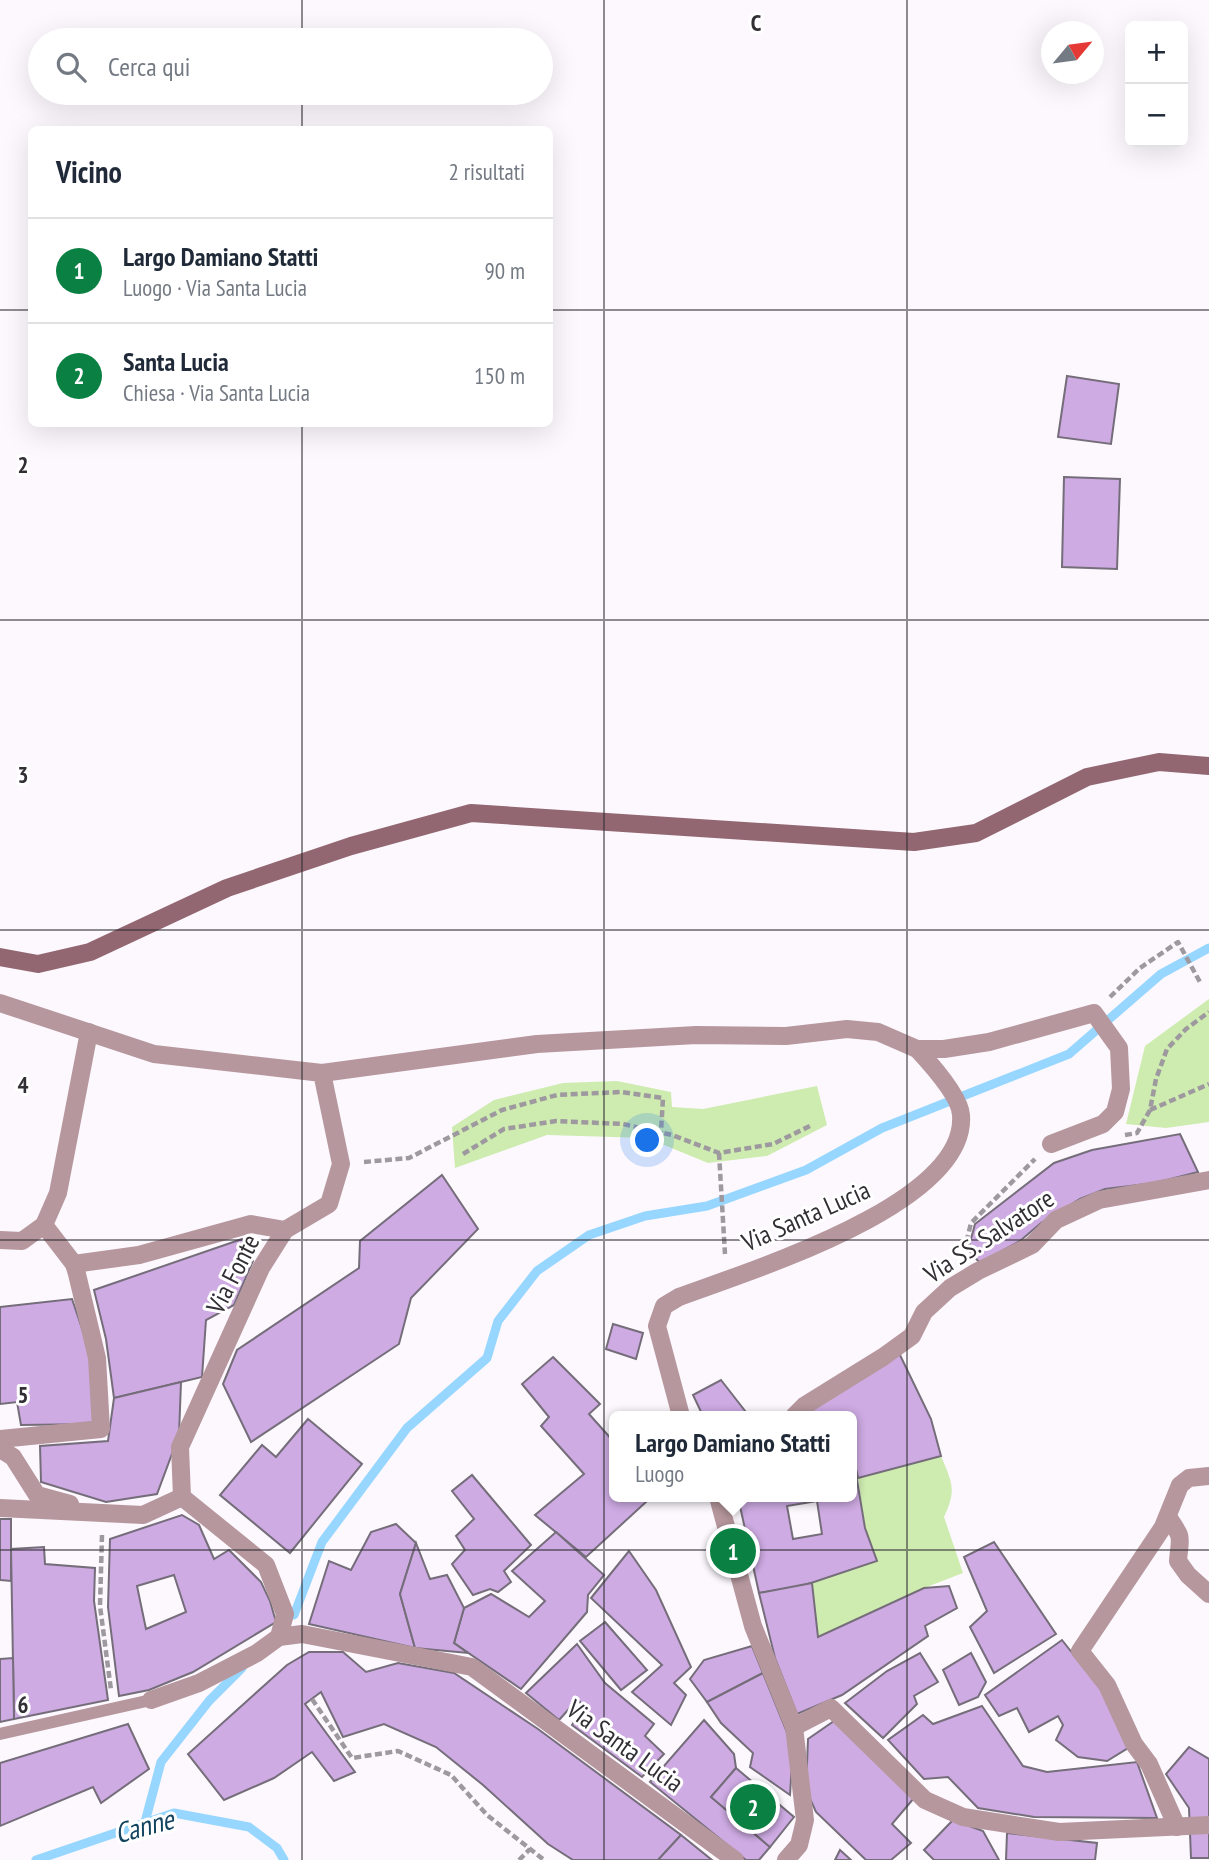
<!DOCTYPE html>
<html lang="it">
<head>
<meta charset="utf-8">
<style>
	body { margin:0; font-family:"PT Sans Narrow",sans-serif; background:#f6f6f7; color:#1f2937 }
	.controls { position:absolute; right:21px; top:21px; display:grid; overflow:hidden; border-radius:10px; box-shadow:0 7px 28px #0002 }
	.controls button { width:63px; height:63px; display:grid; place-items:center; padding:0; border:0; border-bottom:2px solid #e0e1e3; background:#fff; color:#1f2937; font:35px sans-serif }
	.compass { position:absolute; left:1041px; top:21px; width:63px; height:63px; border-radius:50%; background:#fff; box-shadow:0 7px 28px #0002; rotate:61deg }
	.you { position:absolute; left:648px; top:1141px; width:24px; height:24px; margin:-18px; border:5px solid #fff; border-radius:50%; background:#1a73e8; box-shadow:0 0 0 10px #1a73e833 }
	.badge { display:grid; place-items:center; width:46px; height:46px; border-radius:50%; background:#0b8043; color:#fff; font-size:23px; font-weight:700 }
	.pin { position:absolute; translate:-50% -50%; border:4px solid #fff; box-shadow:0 2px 7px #0006 }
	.popup { position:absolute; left:609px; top:1411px; width:248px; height:91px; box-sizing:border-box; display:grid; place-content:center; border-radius:10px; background:#fff; filter:drop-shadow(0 2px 5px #0005); font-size:23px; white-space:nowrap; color:#747a83 }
	.popup b { font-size:26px; color:#1f2937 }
	.popup::after { content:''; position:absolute; left:50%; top:100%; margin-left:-14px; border:14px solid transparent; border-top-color:#fff }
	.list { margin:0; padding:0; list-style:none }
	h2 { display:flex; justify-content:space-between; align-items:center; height:91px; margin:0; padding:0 28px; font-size:30px }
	h2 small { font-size:23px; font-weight:400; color:#747a83 }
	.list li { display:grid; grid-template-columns:46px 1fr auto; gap:21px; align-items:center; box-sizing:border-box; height:105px; padding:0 28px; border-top:2px solid #e0e1e3 }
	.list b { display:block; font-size:26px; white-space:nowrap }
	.list p { margin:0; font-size:23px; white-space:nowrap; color:#747a83 }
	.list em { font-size:23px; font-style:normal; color:#747a83 }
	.icon { flex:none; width:38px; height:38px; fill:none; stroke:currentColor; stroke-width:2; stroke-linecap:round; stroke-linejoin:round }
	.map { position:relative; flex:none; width:1209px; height:1860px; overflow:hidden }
	.search { position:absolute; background:#fff; box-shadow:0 7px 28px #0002; left:28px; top:28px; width:525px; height:77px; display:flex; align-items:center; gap:18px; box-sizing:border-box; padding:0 24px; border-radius:38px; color:#747a83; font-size:26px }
	.panel { position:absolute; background:#fff; box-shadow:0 7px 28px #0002; left:28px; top:126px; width:525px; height:301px; border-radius:10px }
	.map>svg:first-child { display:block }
	.green { fill:#ceebb0 }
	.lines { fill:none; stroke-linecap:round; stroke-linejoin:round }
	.stream { stroke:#97d6ff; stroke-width:9 }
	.building { fill:#ceabe3; stroke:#756d7a; stroke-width:2; fill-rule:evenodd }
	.path { stroke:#9d999f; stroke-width:4.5; stroke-dasharray:7 3.5; stroke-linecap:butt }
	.lane { stroke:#b6979d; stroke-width:12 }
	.street { stroke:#b6979d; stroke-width:18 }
	.secondary { stroke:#936771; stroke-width:18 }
	.grid { fill:none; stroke:#322f34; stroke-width:2; stroke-opacity:0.55 }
	.labels { text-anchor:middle; stroke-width:6; stroke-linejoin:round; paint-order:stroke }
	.street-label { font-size:26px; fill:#322f34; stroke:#fff }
	.water-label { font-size:28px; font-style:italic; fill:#12435f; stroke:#fff }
	.grid-label { font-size:23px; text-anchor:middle; font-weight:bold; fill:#322f34; stroke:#fff; stroke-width:6; stroke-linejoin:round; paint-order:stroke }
</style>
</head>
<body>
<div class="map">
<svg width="1209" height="1860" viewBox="0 0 1209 1860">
	<rect width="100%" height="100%" fill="#fcf8fe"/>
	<!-- green -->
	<g class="green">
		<path d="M1209,999V1122L1166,1128L1126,1124L1145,1046Z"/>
		<path d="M617,1081L671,1092L672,1107L703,1109L817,1086L827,1125L767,1156L708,1163L647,1138L547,1135L455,1168L452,1127L494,1100L563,1083Z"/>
		<path d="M941,1456C952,1483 957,1489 944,1517L963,1573L924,1588L818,1637L812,1583L877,1561L865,1528L858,1478Z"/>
	</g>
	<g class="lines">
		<!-- stream -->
		<g class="stream">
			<path d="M294,1615L322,1542L407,1428L487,1358L498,1321L537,1271L589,1235L645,1216L707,1206L806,1170L882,1128L1069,1054L1161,974L1209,948"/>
			<path d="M145,1822L161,1762L209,1701L242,1668"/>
			<path d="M36,1860L174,1813L249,1827L277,1848L284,1860"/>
		</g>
	</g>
	<!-- building -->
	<g class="building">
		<path d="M1067,376L1119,384L1111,444L1058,437Z"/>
		<path d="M1064,477L1120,479L1117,569L1062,567Z"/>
		<path d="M1180,1134L1198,1172L1155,1183L1105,1189L1080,1199L1041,1223L1020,1241L980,1263L968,1250L975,1224L1054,1163L1092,1150Z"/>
		<path d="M442,1175L478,1229L411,1298L399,1344L251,1442L223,1384L237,1350L359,1268L360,1241Z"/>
		<path d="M242,1239L253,1261L234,1305L206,1320L202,1377L114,1398L106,1339L94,1290Z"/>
		<path d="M72,1299L91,1355L95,1424L21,1425L17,1402L0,1404V1307Z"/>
		<path d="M613,1324L643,1333L636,1359L606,1349Z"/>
		<path d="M899,1353L931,1419L941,1456L858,1478L852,1450V1416H803Z"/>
		<path d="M553,1357L600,1404L589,1414L614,1442V1497H641L646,1502L586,1557L535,1515L584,1474L541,1426L549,1417L522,1384Z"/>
		<path d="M721,1380L749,1416H703L693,1395Z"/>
		<path d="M181,1382L179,1435L157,1494L106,1502L41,1482L40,1446L108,1441L114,1398Z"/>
		<path d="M308,1419L362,1464L290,1553L220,1495L262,1445L276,1457Z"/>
		<path d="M852,1450L865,1528L877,1561L802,1586L759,1593L738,1497H852ZM817,1501L822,1534L793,1539L787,1506Z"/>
		<path d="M472,1475L531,1545L504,1571L511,1582L498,1592L490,1589L473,1595L452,1564L465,1550L456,1536L474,1519L452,1491Z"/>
		<path d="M182,1515L199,1525L214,1559L229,1550L261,1582L270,1601L276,1622L193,1672L149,1690L119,1696L108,1607L110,1539ZM174,1575L186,1612L146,1629L137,1586Z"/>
		<path d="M0,1519H11V1581L0,1580Z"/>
		<path d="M396,1524L416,1543L400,1594L415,1648L309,1624L329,1561L351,1570L371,1532Z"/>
		<path d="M556,1532L604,1575L588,1595L587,1612L521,1689L454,1643L464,1608L491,1594L529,1617L545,1601L512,1571Z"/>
		<path d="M994,1542L1056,1634L994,1673L970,1627L987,1611L964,1557Z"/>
		<path d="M416,1543L430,1579L447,1575L464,1608L454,1643L468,1653L415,1648L400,1594Z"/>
		<path d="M44,1547L45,1564L95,1568L94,1601L108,1700L14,1719L11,1549Z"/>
		<path d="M629,1551L656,1590L691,1667L674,1683L686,1695L671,1725L632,1692L662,1665L591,1598Z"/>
		<path d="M812,1583L818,1637L924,1588L949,1586L957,1608L925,1626L928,1636L842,1695L797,1714L775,1658L759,1593Z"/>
		<path d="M605,1622L647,1670L621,1690L580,1641Z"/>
		<path d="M1062,1640L1102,1691L1128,1748L1107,1761L1078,1757L1056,1740L1063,1725L1058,1716L1029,1732L1017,1708L999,1716L985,1695Z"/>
		<path d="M577,1644L605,1683L654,1724L645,1736L664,1754L642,1777L572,1725L583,1707L578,1699L559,1720L526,1693Z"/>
		<path d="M752,1646L763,1673L707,1702L690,1679L704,1660Z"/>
		<path d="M309,1652H343L366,1672L398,1663L454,1673L538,1729L681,1835L658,1860H573L548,1844L483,1785L436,1747L384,1724L343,1737L321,1692L305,1704L355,1772L334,1781L312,1752L274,1778L224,1800L188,1754L287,1665Z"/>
		<path d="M920,1653L938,1682L914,1696L917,1704L883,1738L845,1703L887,1671Z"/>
		<path d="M971,1653L986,1682L978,1697L959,1705L943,1670Z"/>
		<path d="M13,1658L14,1719L0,1722V1659Z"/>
		<path d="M763,1673L793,1747L790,1795L750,1767L753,1753L721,1723L707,1702Z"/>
		<path d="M982,1706L1023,1766L1047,1772L1137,1762L1157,1818L1034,1817L978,1808L948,1777L924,1779L888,1740L923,1715L933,1724Z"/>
		<path d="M704,1720L734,1754L736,1768L711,1797L770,1847L759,1860H746L650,1782Z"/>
		<path d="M834,1721L914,1798L892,1824L911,1843L891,1860H866L816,1812L806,1790L808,1739Z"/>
		<path d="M128,1724L149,1769L101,1803L93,1787L0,1826V1763Z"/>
		<path d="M1189,1747L1209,1759V1858H1191L1189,1808L1166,1774Z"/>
		<path d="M736,1768L794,1817L770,1847L711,1797Z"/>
		<path d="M953,1820L983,1831L999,1860H934L924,1850Z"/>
		<path d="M1007,1833L1097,1843L1095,1860H1006Z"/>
		<path d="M681,1835L712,1860H658Z"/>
		<path d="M840,1850L851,1860H835Z"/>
	</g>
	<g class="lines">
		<!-- path -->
		<g class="path">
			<path d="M1110,997L1140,968L1178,942L1201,984"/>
			<path d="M1150,1110L1209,1084"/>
			<path d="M1125,1135L1137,1133L1150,1110L1156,1079L1167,1049L1186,1029L1209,1012"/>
			<path d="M719,1153L725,1254"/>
			<path d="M463,1154L504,1129L556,1121L623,1124L672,1135L719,1153L773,1144L812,1125"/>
			<path d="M364,1162L409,1158L502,1110L557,1095L621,1092L663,1098L661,1132"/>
			<path d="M964,1252L971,1223L1035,1159"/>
			<path d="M102,1535L100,1606L111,1690"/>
			<path d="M312,1699L352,1758L398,1751L451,1775L487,1815L544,1860"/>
			<path d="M519,1860L530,1849"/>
		</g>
		<!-- lane -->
		<path class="lane" d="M0,1734L151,1700"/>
		<!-- street -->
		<g class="street">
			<path d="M0,1003L154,1054L322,1073L341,1164L329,1204L285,1230L261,1268L180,1447L182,1497L266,1565L285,1614L279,1637"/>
			<path d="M322,1073L537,1044L696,1035L786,1036L847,1029L878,1032L917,1049H944L989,1042L1094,1013L1119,1048L1121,1089L1115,1112L1103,1124L1051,1144"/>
			<path d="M0,1240L22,1241L44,1225L58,1193L89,1032"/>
			<path d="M74,1264L139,1255L251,1224L285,1230"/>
			<path d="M681,1416L657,1326L664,1306L679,1297C745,1272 968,1205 961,1115C960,1096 930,1063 917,1049"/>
			<path d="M794,1416L804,1406L883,1357L912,1336L924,1312L950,1288L978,1271L1032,1245L1056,1220L1099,1200L1209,1180"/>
			<path d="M0,1439L101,1429L97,1358L77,1274L74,1264L44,1225"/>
			<path d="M0,1449L13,1457L37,1495L70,1504"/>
			<path d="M718,1497L753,1626L794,1727L805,1820L799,1845L786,1860"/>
			<path d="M0,1508L143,1515L182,1497"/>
			<path d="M1168,1517C1184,1540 1180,1535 1178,1561L1188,1575L1209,1594"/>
			<path d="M151,1700L199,1683L257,1653L279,1637L302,1634L472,1667L735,1860"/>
			<path d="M794,1727L831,1708L925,1800L963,1817L1059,1832L1209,1825"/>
			<path d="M1177,1827L1149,1764L1134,1744L1107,1685L1080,1651L1163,1527L1180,1485L1189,1478L1209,1476"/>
		</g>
		<!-- secondary -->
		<path class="secondary" d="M0,957L38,964L90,952L227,888L351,846L471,813L914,842L976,833L1087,777L1159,762L1209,766"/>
	</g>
	<!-- grid -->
	<path class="grid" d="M302,0V40M604,0V1860M907,0V1860M302,93V130M0,310H32M550,310H1209M302,424V1860M0,620H1209M0,930H1209M0,1240H1209M0,1550H1209"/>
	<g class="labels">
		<!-- street labels -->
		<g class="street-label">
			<text transform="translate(806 1216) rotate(-24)" y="9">Via Santa Lucia</text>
			<text transform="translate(989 1236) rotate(-33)" y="9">Via SS. Salvatore</text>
			<text transform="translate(233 1274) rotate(-63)" y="9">Via Fonte</text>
			<text transform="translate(625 1746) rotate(36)" y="9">Via Santa Lucia</text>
		</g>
		<!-- water labels -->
		<g class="water-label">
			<text transform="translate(144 1826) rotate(-15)" y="10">Canne</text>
		</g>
	</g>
	<g class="grid-label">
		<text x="756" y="31">C</text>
		<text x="23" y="473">2</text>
		<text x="23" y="783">3</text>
		<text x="23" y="1093">4</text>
		<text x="23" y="1403">5</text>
		<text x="23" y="1713">6</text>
	</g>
</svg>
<div class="controls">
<button>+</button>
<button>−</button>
</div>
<svg class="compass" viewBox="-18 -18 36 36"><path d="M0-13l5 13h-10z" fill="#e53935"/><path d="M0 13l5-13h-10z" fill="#747a83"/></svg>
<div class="you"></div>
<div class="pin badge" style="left:733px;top:1551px">1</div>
<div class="popup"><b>Largo Damiano Statti</b>Luogo</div>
<div class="pin badge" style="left:753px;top:1807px">2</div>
<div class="search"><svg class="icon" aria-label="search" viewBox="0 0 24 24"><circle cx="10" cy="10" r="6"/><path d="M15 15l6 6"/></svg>Cerca qui</div>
<section class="panel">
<h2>Vicino<small>2 risultati</small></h2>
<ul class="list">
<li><span class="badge">1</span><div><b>Largo Damiano Statti</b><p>Luogo · Via Santa Lucia</p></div><em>90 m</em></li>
<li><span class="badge">2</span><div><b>Santa Lucia</b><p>Chiesa · Via Santa Lucia</p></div><em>150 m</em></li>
</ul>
</section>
</div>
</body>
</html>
